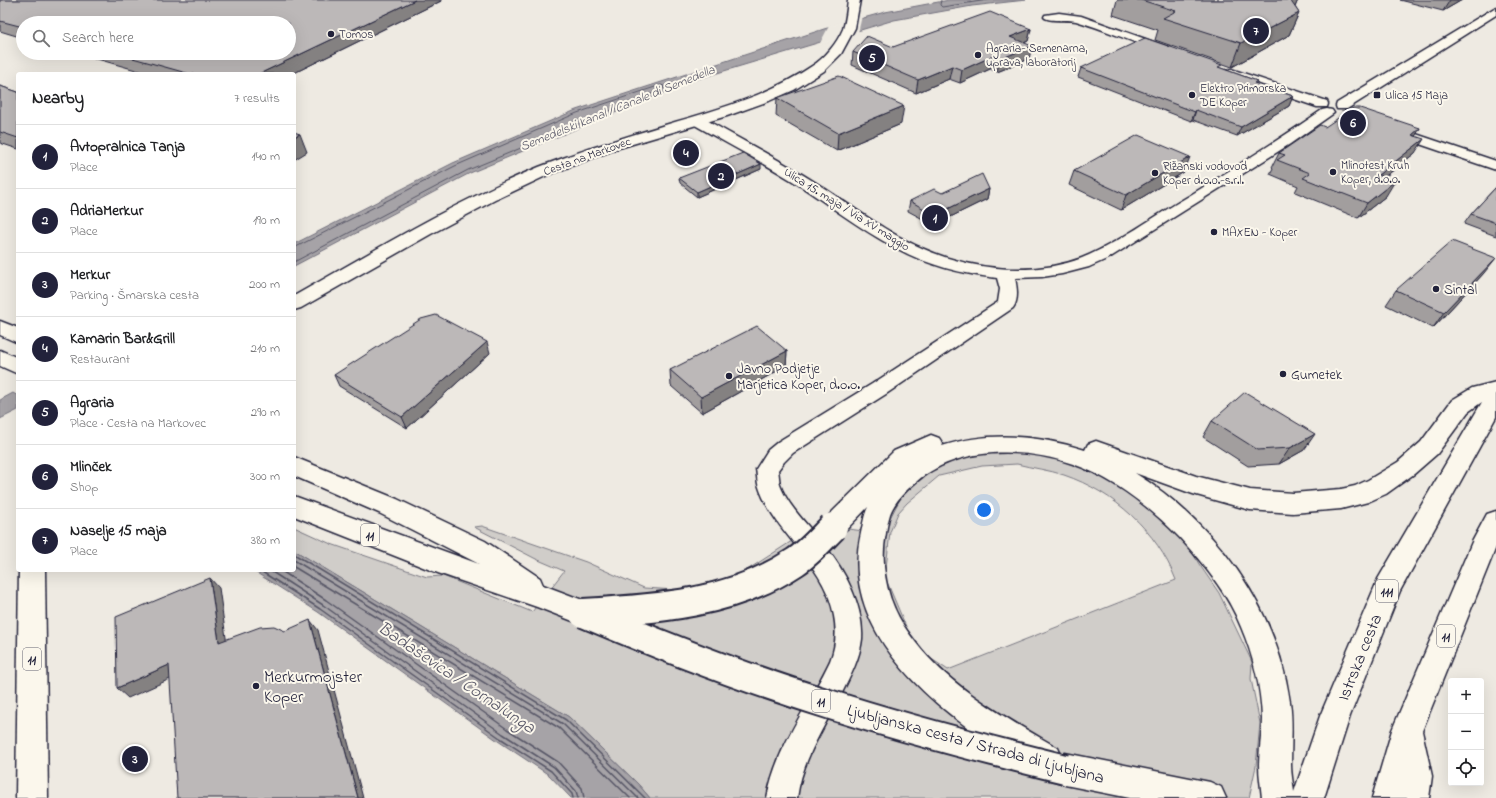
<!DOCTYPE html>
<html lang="en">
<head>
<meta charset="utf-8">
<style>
	body { margin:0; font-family:"Indie Flower",sans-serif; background:#f2f2f2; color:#202124 }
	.controls { position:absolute; right:12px; bottom:12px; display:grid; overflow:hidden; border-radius:4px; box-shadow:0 4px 16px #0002 }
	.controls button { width:36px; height:36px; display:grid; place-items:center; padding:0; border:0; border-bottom:1px solid #e0e0e0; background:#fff; color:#202124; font:20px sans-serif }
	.you { position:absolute; left:984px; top:510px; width:14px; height:14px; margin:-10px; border:3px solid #fff; border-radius:50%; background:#1a73e8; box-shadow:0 0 0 6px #1a73e833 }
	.badge { display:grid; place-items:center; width:26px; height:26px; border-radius:50%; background:#22223b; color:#fff; font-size:13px; font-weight:700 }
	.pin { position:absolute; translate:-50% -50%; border:2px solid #fff; box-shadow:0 1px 4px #0006 }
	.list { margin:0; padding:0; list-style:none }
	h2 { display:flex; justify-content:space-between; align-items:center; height:52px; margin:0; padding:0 16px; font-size:17px }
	h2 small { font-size:13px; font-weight:400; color:#757577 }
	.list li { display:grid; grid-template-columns:26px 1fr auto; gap:12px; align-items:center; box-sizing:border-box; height:64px; padding:0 16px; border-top:1px solid #e0e0e0 }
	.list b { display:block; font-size:15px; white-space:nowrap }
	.list p { margin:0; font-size:13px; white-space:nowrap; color:#757577 }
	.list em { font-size:13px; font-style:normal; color:#757577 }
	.icon { flex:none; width:22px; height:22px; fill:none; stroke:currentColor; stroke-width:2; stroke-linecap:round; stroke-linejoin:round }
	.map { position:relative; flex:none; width:1496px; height:798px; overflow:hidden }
	.search { position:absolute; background:#fff; box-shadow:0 4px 16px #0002; left:16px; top:16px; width:280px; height:44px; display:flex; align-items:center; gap:10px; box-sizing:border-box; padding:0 14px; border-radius:22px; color:#757577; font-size:15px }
	.panel { position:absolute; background:#fff; box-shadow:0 4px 16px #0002; left:16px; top:72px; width:280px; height:500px; border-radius:4px }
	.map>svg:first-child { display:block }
	.green { fill:#d0cdc9; stroke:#797882; fill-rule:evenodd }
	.water { fill:#a6a3a7; stroke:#716f7c }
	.pier { fill:#eeeae2 }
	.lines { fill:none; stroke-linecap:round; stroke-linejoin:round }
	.shore-far1 { stroke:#575666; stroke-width:1 }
	.shore { stroke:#575666; stroke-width:1.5 }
	.street-casing { stroke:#22223b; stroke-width:3 }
	.secondary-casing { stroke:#22223b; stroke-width:3 }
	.primary-casing { stroke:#22223b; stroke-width:3 }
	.highway-casing { stroke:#22223b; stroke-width:3 }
	.street { fill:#fbf7ec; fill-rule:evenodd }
	.secondary { fill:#fbf7ec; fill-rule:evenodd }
	.primary { fill:#fbf7ec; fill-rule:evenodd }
	.highway { fill:#fbf7ec; fill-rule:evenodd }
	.primary-bridge-casing { stroke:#22223b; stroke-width:32; stroke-linecap:butt }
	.highway-bridge-casing { stroke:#22223b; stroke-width:32; stroke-linecap:butt }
	.primary-bridge { stroke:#fbf7ec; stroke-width:28 }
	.highway-bridge { stroke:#fbf7ec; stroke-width:28 }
	.wall { fill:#a29e9e; stroke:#22223b }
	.shaded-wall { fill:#848181; stroke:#22223b }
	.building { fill:#bcb8b8; stroke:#22223b }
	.poi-dot { fill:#22223b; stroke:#fbf7ec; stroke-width:1.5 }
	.labels { text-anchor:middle; stroke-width:4; stroke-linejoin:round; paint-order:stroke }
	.far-poi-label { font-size:12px; fill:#22223b; stroke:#fbf7ec; text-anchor:start }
	.far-street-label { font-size:12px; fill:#22223b; stroke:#fbf7ec }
	.far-water-label { font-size:13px; font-style:italic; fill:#575666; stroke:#fbf7ec }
	.shield { fill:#fbf7ec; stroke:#636270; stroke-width:1 }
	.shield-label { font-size:13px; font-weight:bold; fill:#22223b }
	.poi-label { font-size:14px; fill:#22223b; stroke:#fbf7ec; text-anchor:start }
	.near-street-label { font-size:17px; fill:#22223b; stroke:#fbf7ec }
	.near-poi-label { font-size:17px; fill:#22223b; stroke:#fbf7ec; text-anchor:start }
	.near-water-label { font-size:18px; font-style:italic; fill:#575666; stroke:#fbf7ec }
</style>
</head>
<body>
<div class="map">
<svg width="1496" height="798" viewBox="0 0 1496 798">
	<rect width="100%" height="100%" fill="#eeeae2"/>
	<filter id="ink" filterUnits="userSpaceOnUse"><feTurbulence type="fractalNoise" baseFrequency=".025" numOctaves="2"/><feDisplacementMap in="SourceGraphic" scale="8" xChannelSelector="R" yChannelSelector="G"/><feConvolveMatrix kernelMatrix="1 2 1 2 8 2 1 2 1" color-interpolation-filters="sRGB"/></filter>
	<g filter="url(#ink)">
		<!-- green -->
		<path class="green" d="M1000,453H1036L1068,461L1104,476L1141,499L1188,545L1199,564L1219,593L1252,662L1251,679L1260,723L1256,766L1249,798H650L638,784L569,717L294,550V527L331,544L427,577L443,576L532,612L564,571L536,559L474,527L482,526L586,562L644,588L676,590L705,585L744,572L795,539L833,527L871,532L888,522L900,499L917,481L939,465L966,455ZM1017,464C1032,468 1049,470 1064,475C1114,492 1157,531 1176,580L948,670L930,658L907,629L885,577L890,532L898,513L907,503L939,476L982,466Z"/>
		<!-- water -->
		<g class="water">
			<path d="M949,0H1026L972,6L894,20L694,80L470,173L294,266V244L453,163L576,110L824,29L885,12Z"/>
			<path d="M13,393L18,396V410L0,419V400Z"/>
			<path d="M294,550L569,717L638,784L650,798H571L549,775L498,741L318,612L252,570H294Z"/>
		</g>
		<!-- pier -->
		<path class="pier" d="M862,16L858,33L819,45L829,26Z"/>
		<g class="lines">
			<!-- shore-far1 -->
			<g class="shore-far1">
				<path d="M941,0L940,5L942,7L988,0"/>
				<path d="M294,248L455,166L577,113L661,85L664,86L663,89L468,170L294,262"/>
			</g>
			<!-- shore -->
			<g class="shore">
				<path d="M294,554L566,720L645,798"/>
				<path d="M294,560L563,724L638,798"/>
				<path d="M294,567L559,728L630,798"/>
				<path d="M259,570L320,609L500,738L551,771L572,794L573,798"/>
				<path d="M269,570L323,605L503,734L554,767L576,791L578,798"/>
				<path d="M280,570L326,600L507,729L558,762L582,788L584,798"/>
			</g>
			<defs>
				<g id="street">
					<path d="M1496,7V15L1347,109H1337L1336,106L1337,103Z"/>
					<path d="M1059,13L1081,16L1168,47L1170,49L1168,51H1160C1132,42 1104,29 1076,21C1068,19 1048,22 1044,17L1045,15Z"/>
					<path d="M1231,69L1327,101L1328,104L1327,107H1317L1227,76L1225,73L1227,70Z"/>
					<path d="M1327,109L1332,110L1334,113L1290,144L1109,258L1089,267L1062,274L1042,277L1015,278C1017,288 1019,299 1013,308L886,394L793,453L784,462L778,470C779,475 779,480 780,485C789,508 810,527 825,546C845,571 864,606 862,639C860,658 850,677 842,693C824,727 802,760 797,798H767C776,747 808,707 830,661C836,646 837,632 834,616C825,562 773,534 758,484C757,479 757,474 756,469L768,450L779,441L872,384L998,302L1000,289L997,278C962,274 927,265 896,248C859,229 826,202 791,180C759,160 726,143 693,124L691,121L693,118H703C739,139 777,158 813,181C850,204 884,232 924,249C972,270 1032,277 1082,258C1117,244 1156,215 1189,196C1234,168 1279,140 1322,110Z"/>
					<path d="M1398,128L1496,161V170L1393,135L1391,132L1393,129Z"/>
				</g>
				<path id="secondary" d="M848,0H860L855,28L841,54L824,71L794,90L769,101L727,116L619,148L550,174L495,200L431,234L301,308L294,310V296C374,251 454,202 539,167C580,151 622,138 665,125C716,110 768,96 812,66C825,58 837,43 843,29C846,20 847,9 848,0Z"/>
				<g id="primary">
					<path d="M0,321L18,328V343L0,335Z"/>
					<path d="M0,350L18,358V374L0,366Z"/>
					<path d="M294,457L397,499L485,541L540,578L543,585L593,604L597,613L593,622L583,625L537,607L438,573L294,516V496L479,564L379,513L294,476Z"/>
					<path d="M19,570H45L48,798H16Z"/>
					<path d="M1065,753L1210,782L1221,787L1226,798H1130L1065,785L1054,780L1049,769L1054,758Z"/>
				</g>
				<g id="highway">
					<path d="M1496,382V417L1400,591L1350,716L1324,798H1262C1261,787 1259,776 1259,765C1259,750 1262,734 1262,718C1261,687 1253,655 1241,627C1228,594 1204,564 1180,538C1151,508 1113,478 1073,464C1023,447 958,446 916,482C905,491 895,501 890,514C888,520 887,527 886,533C879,569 888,605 910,635C946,686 1005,717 1058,748L1063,759L1058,770L1047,775C1028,767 1011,756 994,745C924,701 839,625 861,533C863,524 864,515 868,507L842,534L833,537L824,534L820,527L824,520L894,451L931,435L939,438L943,444L942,446C989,431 1038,435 1085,450L1088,444L1096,441L1196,476L1250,490L1293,493L1341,489L1355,486L1368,480L1398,462L1421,442L1452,400L1472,388ZM1482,402L1378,579L1320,716L1294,792C1293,783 1291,774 1291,765C1291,744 1293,723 1290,702C1277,607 1215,523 1135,473L1193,494L1250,510L1293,513L1341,509L1368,502L1386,494L1414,474L1437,454L1468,412Z"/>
					<path d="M1496,511V547L1422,731L1432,776L1429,798H1372L1392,730L1472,542L1487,514Z"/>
				</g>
			</defs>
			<!-- street casing -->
			<use href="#street" class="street-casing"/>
			<!-- secondary casing -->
			<use href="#secondary" class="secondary-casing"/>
			<!-- primary casing -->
			<use href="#primary" class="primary-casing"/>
			<!-- highway casing -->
			<use href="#highway" class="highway-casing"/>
			<!-- street -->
			<use href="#street" class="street"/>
			<!-- secondary -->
			<use href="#secondary" class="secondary"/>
			<!-- primary -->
			<use href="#primary" class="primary"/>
			<!-- highway -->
			<use href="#highway" class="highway"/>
			<defs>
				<path id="primary-bridge" d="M584,613C662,646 741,677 822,702C902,728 983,749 1065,769"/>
				<path id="highway-bridge" d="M583,613C656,609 732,604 795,562C809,553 821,539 833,527"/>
			</defs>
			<!-- primary-bridge casing -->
			<use href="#primary-bridge" class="primary-bridge-casing"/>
			<!-- highway-bridge casing -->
			<use href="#highway-bridge" class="highway-bridge-casing"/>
			<!-- primary-bridge -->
			<use href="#primary-bridge" class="primary-bridge"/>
			<!-- highway-bridge -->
			<use href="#highway-bridge" class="highway-bridge"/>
		</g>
		<!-- wall -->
		<g class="wall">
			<path d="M0,0L441,1L292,74H150L76,53H289L23,23V38L0,31Z"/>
			<path d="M1117,0H1298L1295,7L1299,13L1289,35L1232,67L1155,40L1158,30L1113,15Z"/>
			<path d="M1400,0H1462L1443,11Z"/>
			<path d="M1031,29L1028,41L1024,43L1029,59L997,72L990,69L960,83L949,79L916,93L852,65L853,52L893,47Z"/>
			<path d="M1081,68H1221L1257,81L1256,83L1293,96L1289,106L1237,136L1193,120L1191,121L1078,77Z"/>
			<path d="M0,86L18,92V149L0,143Z"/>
			<path d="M777,98L901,124L837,151L776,116Z"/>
			<path d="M1325,127L1420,128L1415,136V153L1385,177L1386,196L1358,218L1295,192L1298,186L1270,174L1273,168L1272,167L1279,153Z"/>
			<path d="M761,169L697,197L680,183L679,178Z"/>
			<path d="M1074,171L1184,172L1121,210L1069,185Z"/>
			<path d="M1496,187V236L1464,224L1471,214Z"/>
			<path d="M989,189L987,199L934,225L908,211L910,201L942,193Z"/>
			<path d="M1484,273L1433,328L1386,305L1396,290Z"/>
			<path d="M787,351L786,366L702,413L671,386L670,370Z"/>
			<path d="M490,353L407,428L339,386L334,375Z"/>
			<path d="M1212,421L1304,450L1279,464L1248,466L1203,437Z"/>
		</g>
		<!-- shaded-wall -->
		<g class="shaded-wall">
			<path d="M415,0H441V1L292,74H259Z"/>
			<path d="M1285,0H1298L1295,7Z"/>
			<path d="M1450,0H1462L1443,11Z"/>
			<path d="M1299,13L1289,35L1232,67L1241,43Z"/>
			<path d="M1031,29L1028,41L1007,50L1010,37Z"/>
			<path d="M1032,46L1029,59L997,72L1000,59Z"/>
			<path d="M993,56L990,69L960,83L962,70Z"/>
			<path d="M952,66L949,79L916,93L918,80Z"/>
			<path d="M1293,96L1289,106L1237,136L1241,127Z"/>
			<path d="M904,106L901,124L837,151L838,133Z"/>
			<path d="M1196,110L1193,120L1191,121L1195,112Z"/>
			<path d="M1420,128L1412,142V135Z"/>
			<path d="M300,134L307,152L294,160V137Z"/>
			<path d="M1424,139L1415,153L1369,189L1378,175Z"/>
			<path d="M1190,157L1184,172L1121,210L1126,195Z"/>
			<path d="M761,164V169L697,197V192Z"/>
			<path d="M1395,181L1386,196L1358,218L1367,203Z"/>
			<path d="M989,189L987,199L934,225L935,215Z"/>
			<path d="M1496,258L1484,273L1433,328L1444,312Z"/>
			<path d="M487,342L490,353L407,428L402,417Z"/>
			<path d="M787,351L786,366L702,413L701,397Z"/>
			<path d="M1315,434L1304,450L1279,464L1290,448Z"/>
			<path d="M210,578L219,588L228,652L219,642Z"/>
			<path d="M310,620L318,630L363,798H358Z"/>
			<path d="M169,665L179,675L128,698L117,688Z"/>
		</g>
		<!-- building -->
		<g class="building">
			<path d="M0,0H415L259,74H190L115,53H289V23H23V27L0,21Z"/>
			<path d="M1141,0H1290L1299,13L1241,43L1163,18L1176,11Z"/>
			<path d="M990,12L1031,29L1010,37L1032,46L1000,59L993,56L962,70L952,66L918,80L853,52L867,36L893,47Z"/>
			<path d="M1145,38L1222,65L1218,67L1257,81L1254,83L1293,96L1241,127L1196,110L1195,112L1081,68Z"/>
			<path d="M839,76L904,106L838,133L777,98Z"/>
			<path d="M0,86L18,92V138L0,132Z"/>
			<path d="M1353,108H1360L1420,128L1412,135L1424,139L1378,175L1395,181L1367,203L1303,178L1310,173L1277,160L1285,155L1279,153L1320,125L1325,127Z"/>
			<path d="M294,132L300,134L294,137Z"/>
			<path d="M1138,135L1190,157L1126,195L1074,171Z"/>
			<path d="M743,153L761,164L697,192L679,178Z"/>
			<path d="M982,174L989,189L935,215L910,201L934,189L942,193Z"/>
			<path d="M1496,187V223L1471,214Z"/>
			<path d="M1452,241L1496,258L1444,312L1396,290Z"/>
			<path d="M436,315L487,342L402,417L334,375L421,319Z"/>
			<path d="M757,326L787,351L701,397L670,370Z"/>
			<path d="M1245,392L1315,434L1290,448L1258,450L1212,421Z"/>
			<path d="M210,578L219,642L260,627L274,626L285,631L310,620L358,798H177L169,665L117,688L116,617Z"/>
		</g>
	</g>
	<!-- markers -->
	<g class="poi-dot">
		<circle cx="331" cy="34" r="4"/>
		<circle cx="978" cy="55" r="4"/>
		<circle cx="1192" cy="95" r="4"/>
		<rect x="1373" y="91" width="8" height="8" rx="2"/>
		<circle cx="1333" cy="172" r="4"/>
		<circle cx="1155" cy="173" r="4"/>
		<circle cx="1214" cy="232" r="4"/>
		<circle cx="1436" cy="289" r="4"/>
		<circle cx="1283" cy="374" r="4"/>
		<circle cx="729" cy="376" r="4"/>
		<circle cx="256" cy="686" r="4"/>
	</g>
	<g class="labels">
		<!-- far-poi labels -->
		<g class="far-poi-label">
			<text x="339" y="38">Tomos</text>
			<text x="986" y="52">Agraria- Semenarna,<tspan x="986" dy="14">uprava, laboratorij</tspan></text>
			<text x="1200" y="92">Elektro Primorska<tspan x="1200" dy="14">DE Koper</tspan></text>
			<text x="1385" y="99">Ulica 15 Maja</text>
			<text x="1341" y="169">Mlinotest Kruh<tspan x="1341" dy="14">Koper, d.o.o.</tspan></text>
			<text x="1163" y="170">Rižanski vodovod<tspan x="1163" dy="14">Koper d.o.o.-s.r.l.</tspan></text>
			<text x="1222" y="236">MAXEN - Koper</text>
		</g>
		<!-- far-street labels -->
		<g class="far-street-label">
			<text transform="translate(587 156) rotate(-20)" y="4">Cesta na Markovec</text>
			<text transform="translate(847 209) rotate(32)" y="4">Ulica 15. maja / Via XV maggio</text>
		</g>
		<!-- far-water labels -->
		<g class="far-water-label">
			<text transform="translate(617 107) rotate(-22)" y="5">Semedelski kanal / Canale di Semedella</text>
		</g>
		<!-- shield labels -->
		<g class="shield">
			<rect x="361" y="524" width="18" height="22" rx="3"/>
			<rect x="1376" y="580" width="22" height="22" rx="3"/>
			<rect x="1437" y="625" width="18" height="22" rx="3"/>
			<rect x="23" y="648" width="18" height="22" rx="3"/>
			<rect x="812" y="690" width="18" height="22" rx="3"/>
		</g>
		<g class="shield-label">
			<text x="370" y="540">11</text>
			<text x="1387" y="596">111</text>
			<text x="1446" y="641">11</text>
			<text x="32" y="664">11</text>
			<text x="821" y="706">11</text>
		</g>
		<!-- poi labels -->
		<g class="poi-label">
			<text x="1444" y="294">Sintal</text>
			<text x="737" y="373">Javno Podjetje<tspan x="737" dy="16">Marjetica Koper, d.o.o.</tspan></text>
			<text x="1291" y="379">Gumetek</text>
		</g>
		<!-- near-street labels -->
		<g class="near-street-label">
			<text transform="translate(1359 657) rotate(-68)" y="6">Istrska cesta</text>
			<text transform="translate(976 743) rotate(15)" y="6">Ljubljanska cesta / Strada di Ljubljana</text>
		</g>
		<!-- near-poi labels -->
		<g class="near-poi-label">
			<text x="264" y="682">Merkurmojster<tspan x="264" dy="20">Koper</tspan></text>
		</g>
		<!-- near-water labels -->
		<g class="near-water-label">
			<text transform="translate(457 677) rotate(34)" y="6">Badaševica / Cornalunga</text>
		</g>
	</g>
</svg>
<div class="controls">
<button>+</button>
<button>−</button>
<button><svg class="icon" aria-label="locate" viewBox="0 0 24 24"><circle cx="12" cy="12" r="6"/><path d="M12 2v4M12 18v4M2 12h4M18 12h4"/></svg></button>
</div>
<div class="you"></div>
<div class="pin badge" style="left:935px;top:218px">1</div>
<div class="pin badge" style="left:721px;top:176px">2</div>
<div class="pin badge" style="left:135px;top:759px">3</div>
<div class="pin badge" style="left:686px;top:153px">4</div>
<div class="pin badge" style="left:872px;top:58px">5</div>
<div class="pin badge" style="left:1353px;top:123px">6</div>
<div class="pin badge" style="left:1256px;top:31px">7</div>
<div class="search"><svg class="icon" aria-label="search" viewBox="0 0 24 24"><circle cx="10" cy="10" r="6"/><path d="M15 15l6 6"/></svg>Search here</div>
<section class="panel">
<h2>Nearby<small>7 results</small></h2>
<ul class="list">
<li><span class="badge">1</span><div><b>Avtopralnica Tanja</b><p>Place</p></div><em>140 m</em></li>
<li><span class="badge">2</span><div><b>AdriaMerkur</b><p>Place</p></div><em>190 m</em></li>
<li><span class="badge">3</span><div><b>Merkur</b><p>Parking · Šmarska cesta</p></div><em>200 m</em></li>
<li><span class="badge">4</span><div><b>Kamarin Bar&amp;Grill</b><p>Restaurant</p></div><em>210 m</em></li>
<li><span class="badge">5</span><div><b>Agraria</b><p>Place · Cesta na Markovec</p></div><em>290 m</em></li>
<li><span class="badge">6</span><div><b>Mlinček</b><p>Shop</p></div><em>300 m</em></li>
<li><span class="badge">7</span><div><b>Naselje 15 maja</b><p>Place</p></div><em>380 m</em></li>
</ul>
</section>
</div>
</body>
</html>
